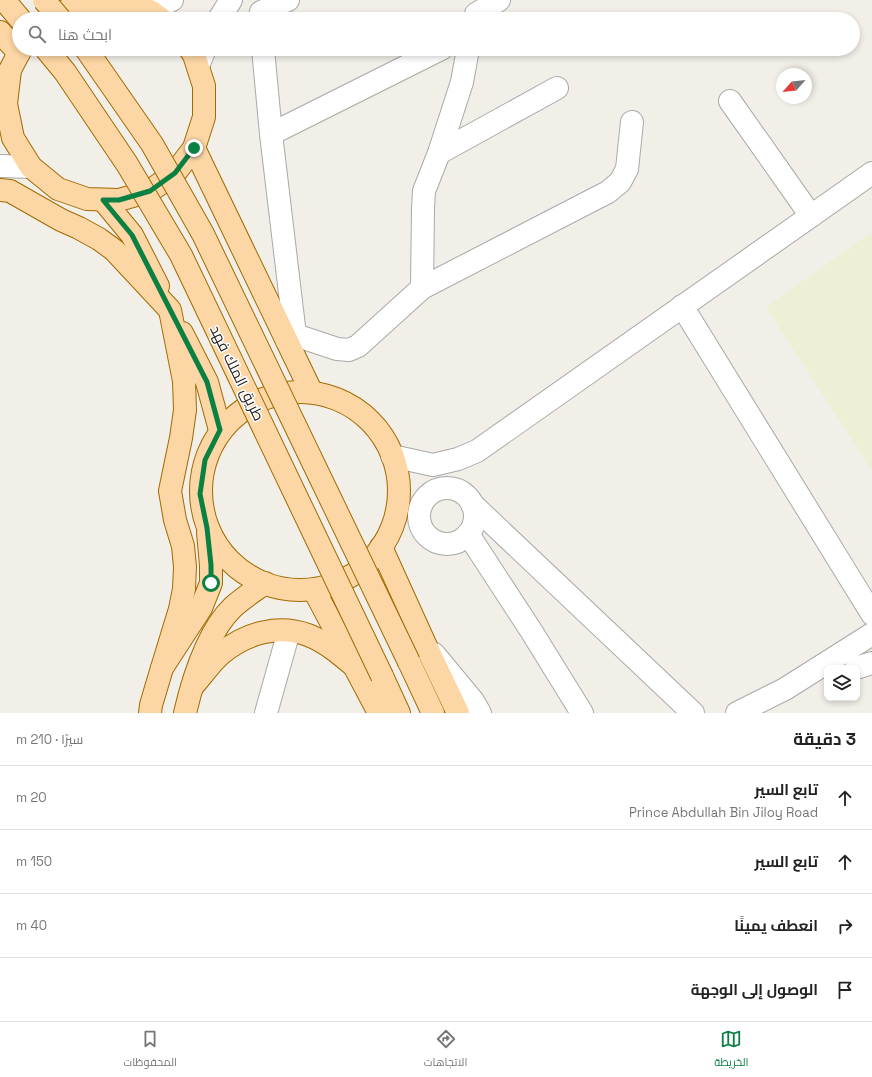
<!DOCTYPE html>
<html lang="ar">
<head>
<meta charset="utf-8">
<style>
	body { margin:0; font-family:"Space Grotesk",Cairo,sans-serif; background:#f6f6f6; color:#222; direction:rtl }
	.controls { position:absolute; right:12px; bottom:12px; display:grid; overflow:hidden; border-radius:8px; box-shadow:0 2px 6px #0003 }
	.controls button { width:36px; height:36px; display:grid; place-items:center; padding:0; border:0; border-bottom:1px solid #e0e0e0; background:#fff; color:#222; font:20px sans-serif }
	.compass { position:absolute; left:776px; top:68px; width:36px; height:36px; border-radius:50%; background:#fff; box-shadow:0 2px 6px #0003; rotate:243deg }
	.stop { position:absolute; width:12px; height:12px; margin:-9px; border:3px solid #0b8043; border-radius:50%; background:#fff }
	.stop.end { background:#0b8043; border-color:#fff; box-shadow:0 1px 4px #0008 }
	.list { margin:0; padding:0; list-style:none }
	h2 { display:flex; justify-content:space-between; align-items:center; height:52px; margin:0; padding:0 16px; font-size:17px }
	h2 small { font-size:13px; font-weight:400; color:#767676 }
	.list li { display:grid; grid-template-columns:26px 1fr auto; gap:12px; align-items:center; box-sizing:border-box; height:64px; padding:0 16px; border-top:1px solid #e0e0e0 }
	.list b { display:block; font-size:15px; white-space:nowrap }
	.list p { margin:0; font-size:13px; white-space:nowrap; color:#767676 }
	.list em { font-size:13px; font-style:normal; color:#767676 }
	.icon { flex:none; width:22px; height:22px; fill:none; stroke:currentColor; stroke-width:2; stroke-linecap:round; stroke-linejoin:round }
	.map { position:relative; flex:none; width:872px; height:713px; overflow:hidden; direction:ltr }
	.search { position:absolute; background:#fff; box-shadow:0 2px 6px #0003; left:12px; right:12px; top:12px; height:44px; display:flex; align-items:center; gap:10px; box-sizing:border-box; padding:0 14px; border-radius:22px; color:#767676; font-size:15px }
	.sheet { height:308px; background:#fff }
	nav { display:flex; justify-content:space-around; align-items:center; box-sizing:border-box; height:56px; border-top:1px solid #e0e0e0; background:#fff; font-size:11px; color:#767676 }
	nav a { display:grid; justify-items:center; gap:2px }
	nav .on { color:#0b8043 }
	.map>svg:first-child { display:block }
	.farmland { fill:#eef0d5 }
	.lines { fill:none; stroke-linecap:round; stroke-linejoin:round }
	.minor-casing { stroke:#a9a9a9; stroke-width:24 }
	.major-casing { stroke:#a06b00; stroke-width:24 }
	.minor { stroke:#fff; stroke-width:22 }
	.major { stroke:#fcd6a4; stroke-width:22 }
	.major-bridge-casing { stroke:#a06b00; stroke-width:24; stroke-linecap:butt }
	.major-bridge { stroke:#fcd6a4; stroke-width:22 }
	.route { stroke:#0b8043; stroke-width:5 }
	.labels { text-anchor:middle; stroke-width:3; stroke-linejoin:round; paint-order:stroke }
	.street-label { font-size:15px; fill:#222; stroke:#fff }
</style>
</head>
<body>
<div class="map">
<svg width="872" height="713" viewBox="0 0 872 713">
	<rect width="100%" height="100%" fill="#f2efe9"/>
	<!-- farmland -->
	<path class="farmland" d="M872,232V471L766,307Z"/>
	<g class="lines">
		<defs>
			<g id="minor">
				<path d="M150,11L172,0"/>
				<path d="M261,12L288,0"/>
				<path d="M476,14L499,0"/>
				<path d="M219,19L231,0"/>
				<path d="M263,49L271,134L295,335L287,341"/>
				<path d="M198,66L205,49"/>
				<path d="M730,101L811,216"/>
				<path d="M271,134L441,49"/>
				<path d="M439,153L557,88"/>
				<path d="M0,166L31,167"/>
				<path d="M422,288L423,209L424,191L439,153L462,82L468,49"/>
				<path d="M682,306L872,614"/>
				<path d="M295,335L337,349L349,350L358,346L422,288L608,192L620,182L627,169L632,122"/>
				<path d="M392,456L433,465L458,459L477,451L872,173"/>
				<circle cx="447" cy="516" r="28"/>
				<path d="M472,504L693,713"/>
				<path d="M468,534L530,629L582,713"/>
				<path d="M434,654L473,701L480,713"/>
				<path d="M856,668L872,663"/>
				<path d="M266,713L289,631"/>
				<path d="M737,713L785,689L872,634"/>
			</g>
			<g id="major">
				<path d="M4,0L20,19"/>
				<path d="M49,19L51,17L83,3L117,1L150,11L161,19"/>
				<path d="M0,32L19,53"/>
				<path d="M21,49L10,70L6,104L13,138L31,167L58,189L87,199L119,200L150,191L175,173L194,148L204,117V86L194,55L190,49"/>
				<path d="M194,148L311,391"/>
				<path d="M0,190L10,191L61,220L79,228L99,239L114,250L170,310L184,381L185,410L181,438L170,491L175,520L183,546L185,567L184,589L180,609L162,668"/>
				<path d="M103,200L132,235L158,286"/>
				<path d="M182,333L207,382L220,430"/>
				<circle cx="300" cy="491" r="99"/>
				<path d="M381,547L425,644L458,713"/>
				<path d="M314,590L379,713"/>
				<path d="M409,662L433,713"/>
				<path d="M382,676L399,713"/>
				<path d="M192,687C202,676 211,662 222,653C246,633 279,624 308,635C326,642 340,654 354,666"/>
				<path d="M150,713L151,705L162,668L201,608L211,583V565L208,533"/>
				<path d="M185,713C193,679 207,632 233,607C243,598 254,591 265,583"/>
			</g>
		</defs>
		<!-- minor casing -->
		<use href="#minor" class="minor-casing"/>
		<!-- major casing -->
		<use href="#major" class="major-casing"/>
		<!-- minor -->
		<use href="#minor" class="minor"/>
		<!-- major -->
		<use href="#major" class="major"/>
		<defs>
			<g id="major-bridge">
				<path d="M44,0L60,19"/>
				<path d="M46,49L65,72L127,164L181,255L382,676"/>
				<path d="M86,49L152,144L203,234L409,662"/>
			</g>
		</defs>
		<!-- major-bridge casing -->
		<use href="#major-bridge" class="major-bridge-casing"/>
		<!-- major-bridge -->
		<use href="#major-bridge" class="major-bridge"/>
	</g>
	<g class="lines">
		<!-- route -->
		<path class="route" d="M194,148L175,173L150,191L119,200H103L132,235L207,382L220,430L205,460L200,494L207,528L211,565V583"/>
	</g>
	<g class="labels">
		<!-- street labels -->
		<g class="street-label">
			<text transform="translate(237 373) rotate(64)" y="5">طريق الملك فهد</text>
		</g>
	</g>
</svg>
<div class="controls">
<button><svg class="icon" aria-label="layers" viewBox="0 0 24 24"><path d="M12 4l9 5-9 5-9-5zM3 14l9 5 9-5"/></svg></button>
</div>
<svg class="compass" viewBox="-18 -18 36 36"><path d="M0-13l5 13h-10z" fill="#e53935"/><path d="M0 13l5-13h-10z" fill="#767676"/></svg>
<div class="stop" style="left:211px;top:583px"></div>
<div class="stop end" style="left:194px;top:148px"></div>
<div class="search"><svg class="icon" aria-label="search" viewBox="0 0 24 24"><circle cx="10" cy="10" r="6"/><path d="M15 15l6 6"/></svg>ابحث هنا</div>
</div>
<section class="sheet">
<h2>3 دقيقة<small>سيرًا · 210 m</small></h2>
<ul class="list">
<li><svg class="icon" aria-label="ahead" viewBox="0 0 24 24"><path d="M12 20V5M6 11l6-6 6 6"/></svg><div><b>تابع السير</b><p>Prince Abdullah Bin Jiloy Road</p></div><em>20 m</em></li>
<li><svg class="icon" aria-label="ahead" viewBox="0 0 24 24"><path d="M12 20V5M6 11l6-6 6 6"/></svg><div><b>تابع السير</b></div><em>150 m</em></li>
<li><svg class="icon" aria-label="right" viewBox="0 0 24 24"><path d="M7 20v-9h11M14 6l5 5-5 5"/></svg><div><b>انعطف يمينًا</b></div><em>40 m</em></li>
<li><svg class="icon" aria-label="arrive" viewBox="0 0 24 24"><path d="M6 21V4h12l-3 4 3 4H6"/></svg><div><b>الوصول إلى الوجهة</b></div></li>
</ul>
</section>
<nav>
<a class="on"><svg class="icon" aria-label="map" viewBox="0 0 24 24"><path d="M3 6l6-2 6 2 6-2v14l-6 2-6-2-6 2zM9 4v14M15 6v14"/></svg>الخريطة</a>
<a><svg class="icon" aria-label="directions" viewBox="0 0 24 24"><path d="M12 3l9 9-9 9-9-9zM9 14v-3h6M13 9l2 2-2 2"/></svg>الاتجاهات</a>
<a><svg class="icon" aria-label="saved" viewBox="0 0 24 24"><path d="M7 4h10v16l-5-4-5 4z"/></svg>المحفوظات</a>
</nav>
</body>
</html>
